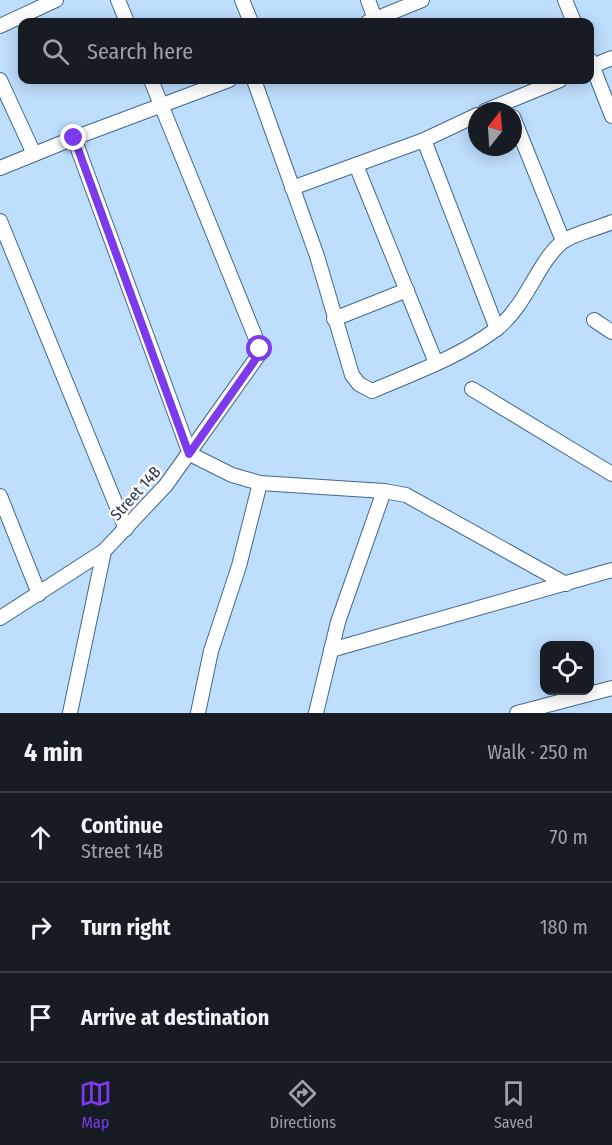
<!DOCTYPE html>
<html lang="en">
<head>
<meta charset="utf-8">
<style>
	body { margin:0; font-family:"Fira Sans Condensed",sans-serif; background:#242831; color:#f1f3f6 }
	.controls { position:absolute; right:18px; bottom:18px; display:grid; overflow:hidden; border-radius:12px; box-shadow:0 3px 15px #0003 }
	.controls button { width:54px; height:54px; display:grid; place-items:center; padding:0; border:0; border-bottom:2px solid #363941; background:#171b24; color:#f1f3f6; font:30px sans-serif }
	.compass { position:absolute; left:468px; top:102px; width:54px; height:54px; border-radius:50%; background:#171b24; box-shadow:0 3px 15px #0003; rotate:17deg }
	.stop { position:absolute; width:18px; height:18px; margin:-14px; border:4px solid #7c3aed; border-radius:50%; background:#fff }
	.stop.end { background:#7c3aed; border-color:#fff; box-shadow:0 2px 6px #0008 }
	.list { margin:0; padding:0; list-style:none }
	h2 { display:flex; justify-content:space-between; align-items:center; height:78px; margin:0; padding:0 24px; font-size:26px }
	h2 small { font-size:20px; font-weight:400; color:#9ea1a6 }
	.list li { display:grid; grid-template-columns:39px 1fr auto; gap:18px; align-items:center; box-sizing:border-box; height:90px; padding:0 24px; border-top:2px solid #363941 }
	.list b { display:block; font-size:22px; white-space:nowrap }
	.list p { margin:0; font-size:20px; white-space:nowrap; color:#9ea1a6 }
	.list em { font-size:20px; font-style:normal; color:#9ea1a6 }
	.icon { flex:none; width:33px; height:33px; fill:none; stroke:currentColor; stroke-width:2; stroke-linecap:round; stroke-linejoin:round }
	.map { position:relative; flex:none; width:612px; height:713px; overflow:hidden }
	.search { position:absolute; background:#171b24; box-shadow:0 3px 15px #0003; left:18px; right:18px; top:18px; height:66px; display:flex; align-items:center; gap:15px; box-sizing:border-box; padding:0 21px; border-radius:12px; color:#9ea1a6; font-size:22px }
	.sheet { height:348px; background:#171b24 }
	nav { display:flex; justify-content:space-around; align-items:center; box-sizing:border-box; height:84px; border-top:2px solid #363941; background:#171b24; font-size:16px; color:#9ea1a6 }
	nav a { display:grid; justify-items:center; gap:3px }
	nav .on { color:#7c3aed }
	.map>svg:first-child { display:block }
	.lines { fill:none; stroke-linecap:round; stroke-linejoin:round }
	.street-casing { stroke:#44688a; stroke-width:16 }
	.street { stroke:#fff; stroke-width:14 }
	.route { stroke:#7c3aed; stroke-width:8 }
	.labels { text-anchor:middle; stroke-width:5; stroke-linejoin:round; paint-order:stroke }
	.street-label { font-size:16px; fill:#263645; stroke:#fbfbfb }
</style>
</head>
<body>
<div class="map">
<svg width="612" height="713" viewBox="0 0 612 713">
	<rect width="100%" height="100%" fill="#bedefd"/>
	<g class="lines">
		<defs>
			<g id="street">
				<path d="M118,0L127,22"/>
				<path d="M242,0L251,22"/>
				<path d="M368,0L375,19"/>
				<path d="M565,0L574,22"/>
				<path d="M368,22L422,0"/>
				<path d="M0,26L56,0"/>
				<path d="M590,60L612,116"/>
				<path d="M590,67L612,58"/>
				<path d="M0,80L34,154"/>
				<path d="M254,80L317,256L352,375L359,384L372,391C414,373 459,357 495,330C526,307 536,265 561,243C571,234 599,228 612,222"/>
				<path d="M485,111L560,80"/>
				<path d="M513,117L563,241"/>
				<path d="M74,138L190,454L232,475L260,483L384,491L406,495L566,584"/>
				<path d="M424,140L497,329"/>
				<path d="M356,165L436,363"/>
				<path d="M0,168L74,138L229,80"/>
				<path d="M292,188L424,140L477,115"/>
				<path d="M0,221L126,529"/>
				<path d="M334,319L407,290"/>
				<path d="M594,320L612,332"/>
				<path d="M472,389L612,474"/>
				<path d="M0,496L39,594"/>
				<path d="M0,618L104,551L166,485L260,353L259,346L151,80"/>
				<path d="M331,650L612,570"/>
				<path d="M70,713L104,551"/>
				<path d="M198,713L211,651L239,566L260,483"/>
				<path d="M316,713L338,622L384,491"/>
				<path d="M517,713L612,688"/>
			</g>
		</defs>
		<!-- street casing -->
		<use href="#street" class="street-casing"/>
		<!-- street -->
		<use href="#street" class="street"/>
	</g>
	<g class="lines">
		<!-- route -->
		<path class="route" d="M74,138L189,454L260,353V349"/>
	</g>
	<g class="labels">
		<!-- street labels -->
		<g class="street-label">
			<text transform="translate(135 493) rotate(-48)" y="6">Street 14B</text>
		</g>
	</g>
</svg>
<div class="controls">
<button><svg class="icon" aria-label="locate" viewBox="0 0 24 24"><circle cx="12" cy="12" r="6"/><path d="M12 2v4M12 18v4M2 12h4M18 12h4"/></svg></button>
</div>
<svg class="compass" viewBox="-18 -18 36 36"><path d="M0-13l5 13h-10z" fill="#e53935"/><path d="M0 13l5-13h-10z" fill="#9ea1a6"/></svg>
<div class="stop" style="left:260px;top:349px"></div>
<div class="stop end" style="left:74px;top:138px"></div>
<div class="search"><svg class="icon" aria-label="search" viewBox="0 0 24 24"><circle cx="10" cy="10" r="6"/><path d="M15 15l6 6"/></svg>Search here</div>
</div>
<section class="sheet">
<h2>4 min<small>Walk · 250 m</small></h2>
<ul class="list">
<li><svg class="icon" aria-label="ahead" viewBox="0 0 24 24"><path d="M12 20V5M6 11l6-6 6 6"/></svg><div><b>Continue</b><p>Street 14B</p></div><em>70 m</em></li>
<li><svg class="icon" aria-label="right" viewBox="0 0 24 24"><path d="M7 20v-9h11M14 6l5 5-5 5"/></svg><div><b>Turn right</b></div><em>180 m</em></li>
<li><svg class="icon" aria-label="arrive" viewBox="0 0 24 24"><path d="M6 21V4h12l-3 4 3 4H6"/></svg><div><b>Arrive at destination</b></div></li>
</ul>
</section>
<nav>
<a class="on"><svg class="icon" aria-label="map" viewBox="0 0 24 24"><path d="M3 6l6-2 6 2 6-2v14l-6 2-6-2-6 2zM9 4v14M15 6v14"/></svg>Map</a>
<a><svg class="icon" aria-label="directions" viewBox="0 0 24 24"><path d="M12 3l9 9-9 9-9-9zM9 14v-3h6M13 9l2 2-2 2"/></svg>Directions</a>
<a><svg class="icon" aria-label="saved" viewBox="0 0 24 24"><path d="M7 4h10v16l-5-4-5 4z"/></svg>Saved</a>
</nav>
</body>
</html>
